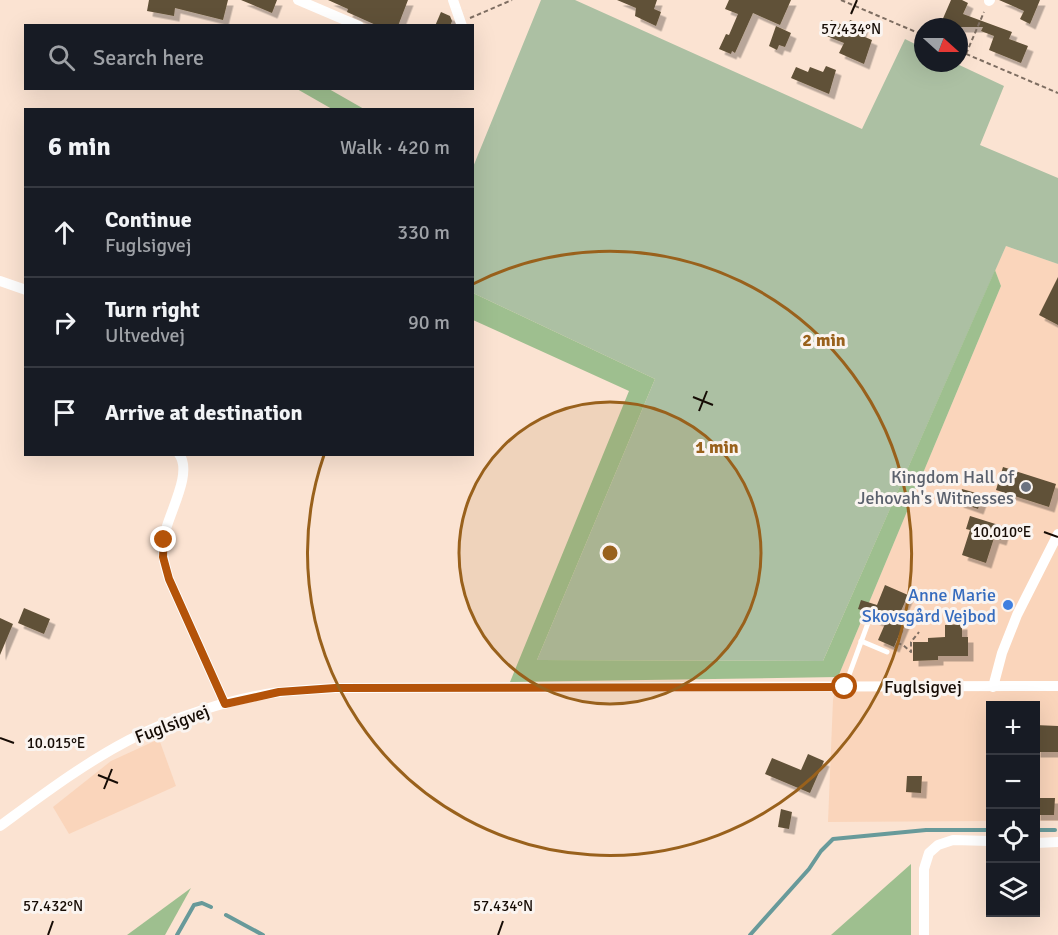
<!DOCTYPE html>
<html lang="en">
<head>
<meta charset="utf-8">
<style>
	body { margin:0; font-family:Signika,sans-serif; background:#242831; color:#f1f3f6 }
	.controls { position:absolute; right:18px; bottom:18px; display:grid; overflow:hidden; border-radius:0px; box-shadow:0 6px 24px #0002 }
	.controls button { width:54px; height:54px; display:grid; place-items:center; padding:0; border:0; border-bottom:2px solid #363941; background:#171b24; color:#f1f3f6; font:30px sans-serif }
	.compass { position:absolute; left:914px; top:18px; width:54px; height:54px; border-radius:50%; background:#171b24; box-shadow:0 6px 24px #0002; rotate:111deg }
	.stop { position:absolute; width:18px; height:18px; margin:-14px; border:4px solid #b45309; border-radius:50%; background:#fff }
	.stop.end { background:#b45309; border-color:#fff; box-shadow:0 2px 6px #0008 }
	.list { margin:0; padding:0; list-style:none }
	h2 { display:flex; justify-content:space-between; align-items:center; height:78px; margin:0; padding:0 24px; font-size:26px }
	h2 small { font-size:20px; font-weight:400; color:#9ea1a6 }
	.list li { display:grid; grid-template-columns:39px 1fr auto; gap:18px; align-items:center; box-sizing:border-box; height:90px; padding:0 24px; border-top:2px solid #363941 }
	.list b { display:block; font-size:22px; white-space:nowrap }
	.list p { margin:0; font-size:20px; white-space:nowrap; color:#9ea1a6 }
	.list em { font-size:20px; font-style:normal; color:#9ea1a6 }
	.icon { flex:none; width:33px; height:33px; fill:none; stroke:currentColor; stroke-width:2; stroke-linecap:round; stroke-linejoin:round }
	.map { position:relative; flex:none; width:1058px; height:935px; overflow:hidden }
	.search { position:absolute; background:#171b24; box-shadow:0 6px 24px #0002; left:24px; top:24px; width:450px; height:66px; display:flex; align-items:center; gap:15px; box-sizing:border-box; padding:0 21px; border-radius:0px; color:#9ea1a6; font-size:22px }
	.panel { position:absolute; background:#171b24; box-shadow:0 6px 24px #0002; left:24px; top:108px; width:450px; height:348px; border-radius:0px }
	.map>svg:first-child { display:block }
	.built { fill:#fad5bb }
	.green { fill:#acc0a3 }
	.forest { fill:#9ebf8f }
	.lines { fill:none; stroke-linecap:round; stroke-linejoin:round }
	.stream { stroke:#689a9a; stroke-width:4 }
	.building { fill:#615137; filter:url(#shadow) }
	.path { stroke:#7e6e62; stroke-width:2; stroke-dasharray:4.5 3; stroke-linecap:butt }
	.lane { stroke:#fff; stroke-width:5 }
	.street { stroke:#fff; stroke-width:10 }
	.route { stroke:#b45309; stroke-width:8 }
	.ticks { fill:none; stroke:#160c05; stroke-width:2 }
	.ring { fill:none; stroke:#99611c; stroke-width:3 }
	.worship-dot { fill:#6b7280; stroke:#faf4f0; stroke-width:2 }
	.shop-dot { fill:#3f7fe0; stroke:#faf4f0; stroke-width:2 }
	.labels { text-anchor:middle; stroke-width:6; stroke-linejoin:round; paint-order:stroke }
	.worship-label { font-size:18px; fill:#5b616d; stroke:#faf4f0; text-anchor:end }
	.shop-label { font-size:18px; fill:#366cbe; stroke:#faf4f0; text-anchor:end }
	.street-label { font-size:18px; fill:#160c05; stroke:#faf4f0 }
	.ticks-label { font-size:15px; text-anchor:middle; fill:#160c05; stroke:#faf4f0; stroke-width:6; stroke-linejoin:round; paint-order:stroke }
	.centre { fill:#99611c; stroke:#faf4f0; stroke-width:3 }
	.ring-label { font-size:18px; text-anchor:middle; font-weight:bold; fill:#99611c; stroke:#faf4f0; stroke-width:6; stroke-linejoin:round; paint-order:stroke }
</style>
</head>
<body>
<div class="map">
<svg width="1058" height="935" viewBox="0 0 1058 935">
	<defs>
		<filter id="shadow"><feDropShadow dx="5.5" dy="5.5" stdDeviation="0" flood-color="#0004"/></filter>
	</defs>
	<rect width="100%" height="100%" fill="#fbe3d2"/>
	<!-- built -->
	<g class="built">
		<path d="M1006,246L1058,264V821H1036V706H990V821L828,822L833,700L838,677L1001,286L995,270Z"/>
		<path d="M159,739L176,786L69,834L53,807L111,761Z"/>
	</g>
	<!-- green -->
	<path class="green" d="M541,0H575L862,129L905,39L923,48V63H955L1004,86L980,145L1058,178V264L1006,246L823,661L537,660L655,379L473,293V167Z"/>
	<!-- forest -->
	<g class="forest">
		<path d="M297,89H329L364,109H332Z"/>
		<path d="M995,270L1001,286L838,677L510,682L629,391L473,320V293L655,379L537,660L823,661Z"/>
		<path d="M911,864V935H831Z"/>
		<path d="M191,888L165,935H127Z"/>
	</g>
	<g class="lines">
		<!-- stream -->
		<g class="stream">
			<path d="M1036,830H1055"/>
			<path d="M226,915L263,935"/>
			<path d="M177,935L194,905L202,903L211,907"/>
			<path d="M750,935L809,869L821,851L833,839L926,830H990"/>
		</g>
	</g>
	<!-- building -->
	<g class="building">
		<path d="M149,0H228L223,20L175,8L174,16L147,11Z"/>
		<path d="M241,0H277L272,13Z"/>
		<path d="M328,0H408L398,26H378L347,12L348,9Z"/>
		<path d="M617,0H657L654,9L661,12L656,26L635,16L636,8Z"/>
		<path d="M729,0H791L780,25L753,13L735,53L732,51L731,54L719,49L726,34L729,35L738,14L725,9Z"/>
		<path d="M951,0H962L968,3L963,14L1012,32L1009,39L1028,46L1021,63L989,50L994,36L981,31L983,27H950L941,23Z"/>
		<path d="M999,0H1040L1030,24L1020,19L1024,11Z"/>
		<path d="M441,12L450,16L452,21L450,26H435Z"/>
		<path d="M831,20L847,27L850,20L863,25L860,35L872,40L864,64L839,53L844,43L824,35Z"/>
		<path d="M776,26L791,33L785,47L779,45L777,50L769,46Z"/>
		<path d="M826,66L836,70L829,94L791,78L796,67L808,72L810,67L823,72Z"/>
		<path d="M1058,277V325L1039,315Z"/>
		<path d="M1003,467L1056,484L1049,507L996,490Z"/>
		<path d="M962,489L983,495L978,509L958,502Z"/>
		<path d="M970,516L1005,527L1001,540L994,538L986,563L962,555L970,530L966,529Z"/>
		<path d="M885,585L908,595L897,620L904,623L894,647L878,640L885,624L871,618L873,614L858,609L861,600L877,605Z"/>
		<path d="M24,608L50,619L44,634L18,623Z"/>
		<path d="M0,618L13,624L0,655Z"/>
		<path d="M962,624V637H968V656H938V660L913,661V642H928V638L945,637V625Z"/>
		<path d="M1035,725L1058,726V752H1035Z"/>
		<path d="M808,754L824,761L810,793L765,774L772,758L801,770Z"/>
		<path d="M907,776H922L921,793L906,792Z"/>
		<path d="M1035,798H1055L1054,815H1035Z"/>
		<path d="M781,809L792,812L789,829L778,827Z"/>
	</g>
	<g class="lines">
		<!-- path -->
		<g class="path">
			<path d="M841,0L923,35"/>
			<path d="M470,18L512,0"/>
			<path d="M959,51L1058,93"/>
			<path d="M966,54L984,12"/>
			<path d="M897,643L903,645L911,652V642L919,632"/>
			<path d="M895,648L906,622L918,614"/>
		</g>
		<!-- lane -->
		<g class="lane">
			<path d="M861,641L887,652"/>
			<path d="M845,686L868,623"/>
		</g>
		<!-- street -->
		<g class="street">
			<path d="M298,0L359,26"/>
			<path d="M453,0L462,26"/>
			<path d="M989,1L990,0"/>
			<path d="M0,281L26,290"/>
			<path d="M179,454C194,474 166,517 163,541C162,555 165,566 169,579L225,704"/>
			<path d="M993,687L1002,653L1017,615L1058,534"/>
			<path d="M0,826C41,796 83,764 129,740C171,718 233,698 280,692C298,690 317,689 335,688L1058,686"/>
			<path d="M1036,843L1058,842"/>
			<path d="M924,935V869L929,853L938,845L953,840L990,841"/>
		</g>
	</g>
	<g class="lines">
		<!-- route -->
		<path class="route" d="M164,540L163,557L169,579L225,704L279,692L335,688L845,687"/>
	</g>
	<!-- ticks -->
	<path class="ticks" d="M851,14L857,0M693,397L713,405M699,411L707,391M1044,532L1058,537M0,738L14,743M98,775L118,783M104,789L112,769M48,935L53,921M498,935L503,921"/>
	<!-- distance rings -->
	<circle cx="610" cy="553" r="151" fill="#99611c" fill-opacity=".12"/>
	<g class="ring">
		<circle cx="610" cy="553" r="151"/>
		<path d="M473 284A302 302 0 1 1 324 455"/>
	</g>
	<!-- markers -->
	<circle class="worship-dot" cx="1026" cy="487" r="6"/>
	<circle class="shop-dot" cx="1008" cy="605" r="6"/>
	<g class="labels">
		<!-- worship labels -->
		<g class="worship-label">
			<text x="1014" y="483">Kingdom Hall of<tspan x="1014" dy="21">Jehovah's Witnesses</tspan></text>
		</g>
		<!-- shop labels -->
		<g class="shop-label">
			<text x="996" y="601">Anne Marie<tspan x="996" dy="21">Skovsgård Vejbod</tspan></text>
		</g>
		<!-- street labels -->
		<g class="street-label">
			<text x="923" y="693">Fuglsigvej</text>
			<text transform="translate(172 724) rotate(-21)" y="6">Fuglsigvej</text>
		</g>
	</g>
	<g class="ticks-label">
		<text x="851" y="34">57.434°N</text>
		<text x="1002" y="537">10.010°E</text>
		<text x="56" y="748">10.015°E</text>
		<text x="53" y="911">57.432°N</text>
		<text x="503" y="911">57.434°N</text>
	</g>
	<circle cx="610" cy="553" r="9" class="centre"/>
	<g class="ring-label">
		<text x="824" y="346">2 min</text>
		<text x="717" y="453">1 min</text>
	</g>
</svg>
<div class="controls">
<button>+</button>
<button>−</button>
<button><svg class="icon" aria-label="locate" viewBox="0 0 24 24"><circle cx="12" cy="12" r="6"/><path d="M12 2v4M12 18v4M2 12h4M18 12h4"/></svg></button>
<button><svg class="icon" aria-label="layers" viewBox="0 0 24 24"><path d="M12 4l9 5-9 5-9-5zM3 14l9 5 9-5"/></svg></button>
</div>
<svg class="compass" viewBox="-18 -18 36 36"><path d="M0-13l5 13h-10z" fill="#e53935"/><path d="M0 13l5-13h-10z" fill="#9ea1a6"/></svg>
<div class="stop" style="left:845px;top:687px"></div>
<div class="stop end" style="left:164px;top:540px"></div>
<div class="search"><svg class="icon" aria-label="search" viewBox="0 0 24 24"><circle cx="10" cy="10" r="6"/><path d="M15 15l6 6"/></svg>Search here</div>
<section class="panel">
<h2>6 min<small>Walk · 420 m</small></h2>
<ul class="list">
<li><svg class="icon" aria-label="ahead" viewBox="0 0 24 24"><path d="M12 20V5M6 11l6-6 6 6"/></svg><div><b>Continue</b><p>Fuglsigvej</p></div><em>330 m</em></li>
<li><svg class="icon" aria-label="right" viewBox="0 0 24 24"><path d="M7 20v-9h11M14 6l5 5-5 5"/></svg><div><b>Turn right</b><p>Ultvedvej</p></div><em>90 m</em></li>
<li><svg class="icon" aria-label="arrive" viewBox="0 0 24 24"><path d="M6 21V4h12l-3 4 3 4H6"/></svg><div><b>Arrive at destination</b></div></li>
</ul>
</section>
</div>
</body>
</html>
